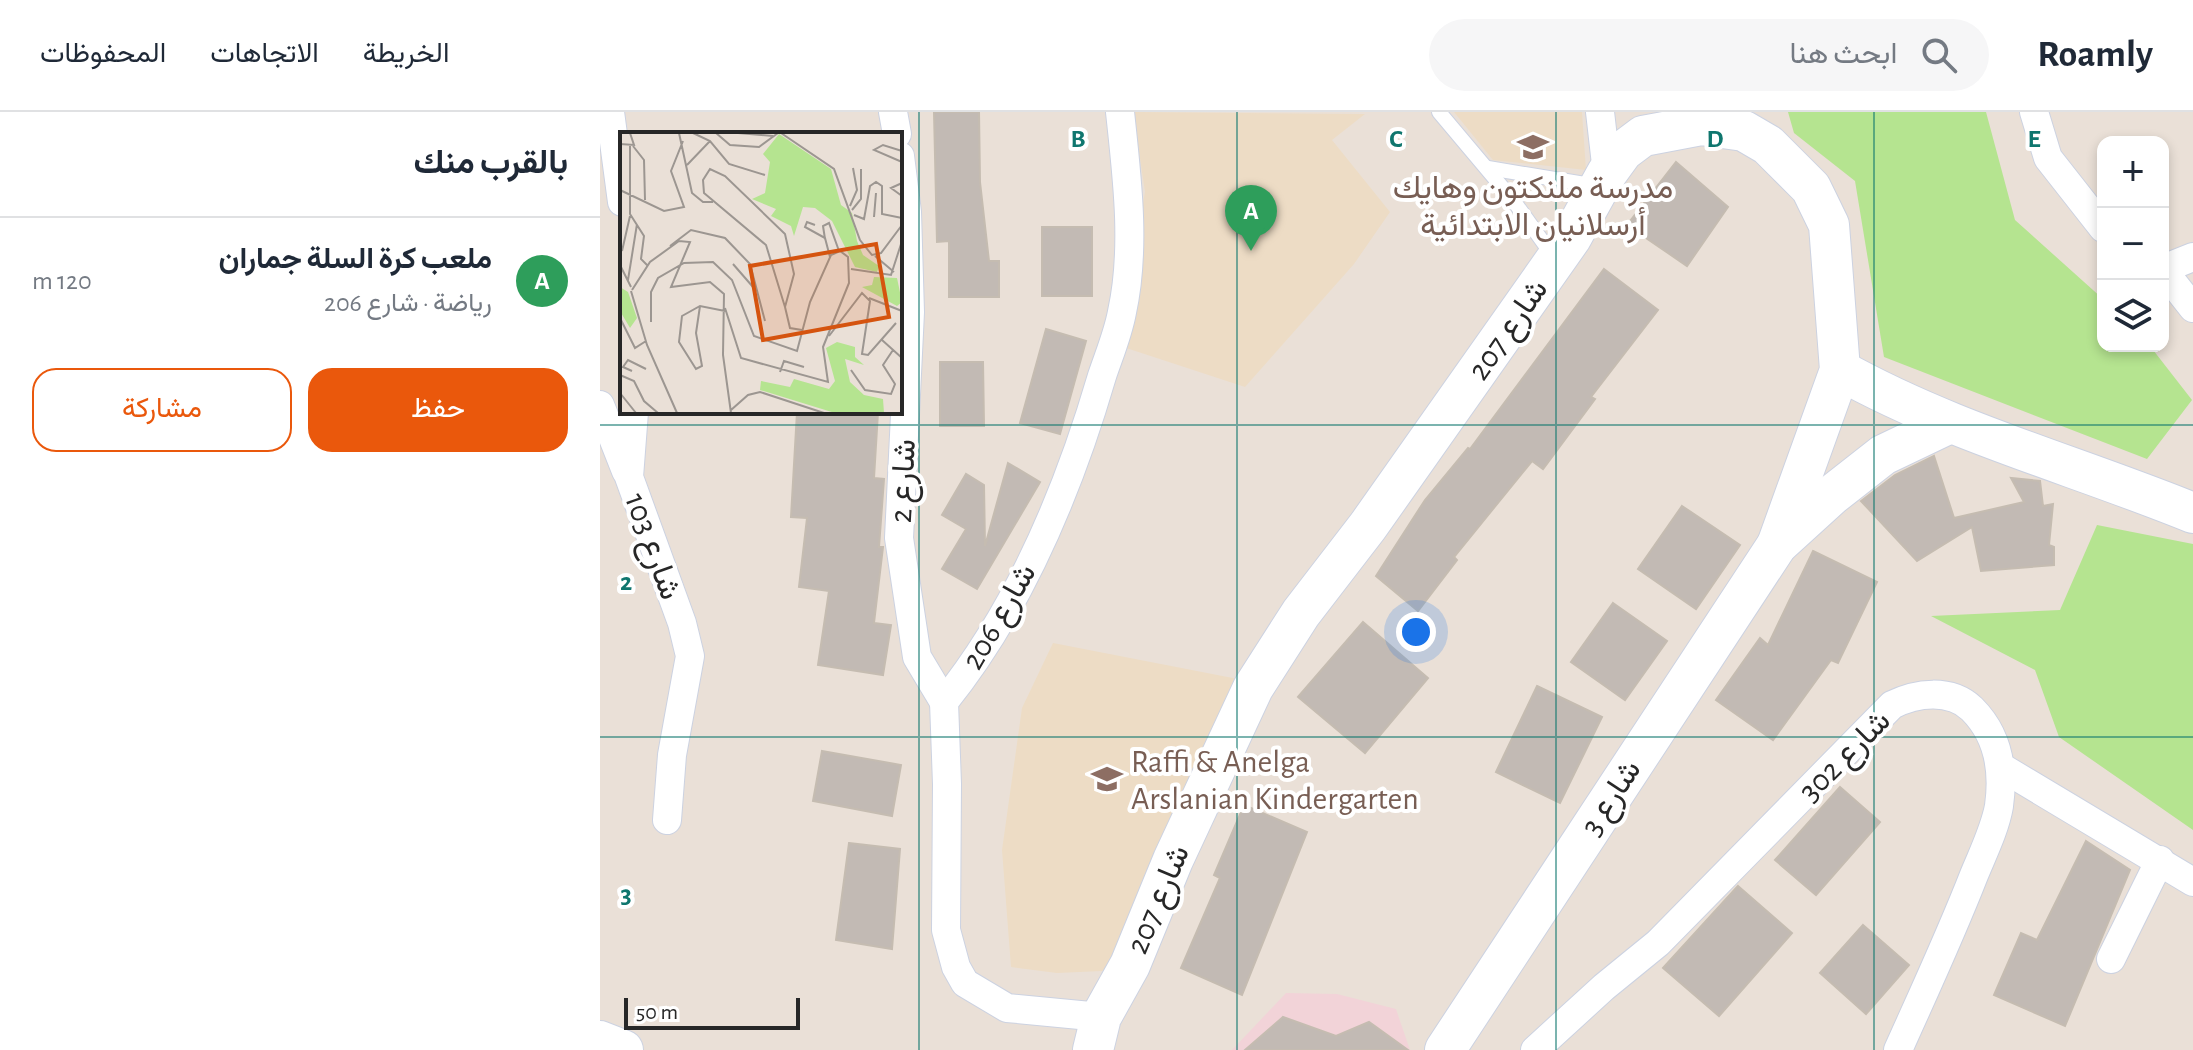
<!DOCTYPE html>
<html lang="ar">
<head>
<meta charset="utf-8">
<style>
	body { margin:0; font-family:"Alegreya Sans",Vazirmatn,sans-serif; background:#f6f6f7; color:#1f2937; direction:rtl }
	.controls { position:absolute; right:24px; top:24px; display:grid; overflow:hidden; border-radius:16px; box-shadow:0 4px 12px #0003 }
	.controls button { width:72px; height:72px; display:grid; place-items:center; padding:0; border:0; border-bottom:2px solid #e0e1e3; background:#fff; color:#1f2937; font:40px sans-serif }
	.scale { position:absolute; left:24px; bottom:20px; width:176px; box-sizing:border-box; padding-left:8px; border:4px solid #272727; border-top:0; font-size:22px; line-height:28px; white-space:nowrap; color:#272727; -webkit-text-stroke:6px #fff; paint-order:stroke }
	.you { position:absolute; left:816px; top:520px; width:28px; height:28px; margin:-20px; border:6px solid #fff; border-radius:50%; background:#1a73e8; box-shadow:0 0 0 12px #1a73e833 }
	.badge { display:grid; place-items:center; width:52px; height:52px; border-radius:50%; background:#ea580c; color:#fff; font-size:26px; font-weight:700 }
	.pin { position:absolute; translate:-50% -66px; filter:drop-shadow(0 2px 4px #0008) }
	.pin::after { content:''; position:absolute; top:42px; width:28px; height:24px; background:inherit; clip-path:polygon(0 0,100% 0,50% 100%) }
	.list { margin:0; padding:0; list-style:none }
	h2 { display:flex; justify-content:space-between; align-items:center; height:104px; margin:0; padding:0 32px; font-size:34px }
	h2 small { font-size:26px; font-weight:400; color:#747a83 }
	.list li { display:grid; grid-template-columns:52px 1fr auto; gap:24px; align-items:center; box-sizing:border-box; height:128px; padding:0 32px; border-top:2px solid #e0e1e3 }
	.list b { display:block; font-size:30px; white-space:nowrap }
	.list p { margin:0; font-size:26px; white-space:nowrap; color:#747a83 }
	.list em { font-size:26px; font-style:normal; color:#747a83 }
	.actions { display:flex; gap:16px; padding:24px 32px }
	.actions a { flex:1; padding:18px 0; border:2px solid #ea580c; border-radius:24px; text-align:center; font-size:28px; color:#ea580c }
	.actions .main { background:#ea580c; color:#fff }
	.icon { flex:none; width:44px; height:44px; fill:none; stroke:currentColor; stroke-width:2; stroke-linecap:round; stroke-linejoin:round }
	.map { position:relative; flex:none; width:1593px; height:938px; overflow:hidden; direction:ltr }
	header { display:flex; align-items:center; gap:48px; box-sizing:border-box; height:112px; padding:0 40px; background:#fff; border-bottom:2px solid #e0e1e3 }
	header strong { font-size:38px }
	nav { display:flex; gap:44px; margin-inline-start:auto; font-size:28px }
	.search { width:560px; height:72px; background:#f6f6f7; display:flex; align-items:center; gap:20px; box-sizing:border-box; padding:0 28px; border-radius:44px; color:#747a83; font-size:30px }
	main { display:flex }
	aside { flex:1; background:#fff }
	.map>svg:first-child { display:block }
	.education { fill:#eddcc5 }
	.medical { fill:#f2d3d8 }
	.green { fill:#b5e490 }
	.building { fill:#c2bab4; stroke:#c5bcb1; stroke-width:2 }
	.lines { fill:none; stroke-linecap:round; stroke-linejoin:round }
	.lane-casing { stroke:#ccd2e1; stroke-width:16 }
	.street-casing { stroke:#ccd2e1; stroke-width:30 }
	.secondary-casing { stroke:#ccd2e1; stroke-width:42 }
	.lane { stroke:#fff; stroke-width:14 }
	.street { stroke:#fff; stroke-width:28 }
	.secondary { stroke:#fff; stroke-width:40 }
	.grid { fill:none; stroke:#0f766e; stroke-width:2; stroke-opacity:0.55 }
	.labels { text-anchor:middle; stroke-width:8; stroke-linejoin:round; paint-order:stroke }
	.education-label { font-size:32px; fill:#785e54; stroke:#fff }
	.street-label { font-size:32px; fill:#272727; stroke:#fff }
	.inset-road { fill:none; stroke:#9c9691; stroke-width:2 }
	.view { fill:#d5540f; fill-opacity:0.15; stroke:#d5540f; stroke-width:4 }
	.inset-edge { fill:none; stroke:#272727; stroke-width:4 }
	.grid-label { font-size:26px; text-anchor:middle; font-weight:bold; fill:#0f766e; stroke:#fff; stroke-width:8; stroke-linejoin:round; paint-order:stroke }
</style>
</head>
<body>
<header>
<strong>Roamly</strong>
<div class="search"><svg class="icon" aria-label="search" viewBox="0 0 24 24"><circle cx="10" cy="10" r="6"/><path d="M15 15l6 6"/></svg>ابحث هنا</div>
<nav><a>الخريطة</a><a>الاتجاهات</a><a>المحفوظات</a></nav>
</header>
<main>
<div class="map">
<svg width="1593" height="938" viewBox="0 0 1593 938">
	<rect width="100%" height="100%" fill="#eae0d7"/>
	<!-- education -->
	<g class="education">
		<path d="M533,0L765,2L732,28L790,100L754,152L645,275L511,231L529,170L545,80Z"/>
		<path d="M854,0H982L986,58L893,48Z"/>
		<path d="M453,531L643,568L524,858L457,861L411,855L402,738L422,596Z"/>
	</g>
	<!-- medical -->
	<path class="medical" d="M686,881L737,882L796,897L810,938H632Z"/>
	<!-- green -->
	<g class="green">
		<path d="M1188,0H1386L1415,108L1503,187V234H1550L1592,288L1547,347L1284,245L1255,69L1194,21Z"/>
		<path d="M1497,413L1593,432V718L1459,625L1435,558L1331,504L1460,498Z"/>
	</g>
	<!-- building -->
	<g class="building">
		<path d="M334,0H379L380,70L389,149H399V185H349V129L337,130Z"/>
		<path d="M1076,50L1128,95L1087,154L1027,113Z"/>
		<rect x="442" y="115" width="50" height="69"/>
		<path d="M1004,157L1058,198L991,285L995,287L943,357L932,349L854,445L857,448L818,499L776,464L825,388L868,336L870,337Z"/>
		<path d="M446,217L486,229L460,322L420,311Z"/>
		<path d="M340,250H383L384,314H340Z"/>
		<path d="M197,300H278L274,366L284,367L279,435H283L274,511L291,513L283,563L218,553L229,479L199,475L207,406L191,405Z"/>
		<path d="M1334,344L1354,406L1424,390L1411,366L1440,369L1443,394L1453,392L1449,433L1454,435V453L1381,459L1372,415L1317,449L1261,389L1295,363Z"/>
		<path d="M408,351L440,370L377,477L342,457L366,417L342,403L366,362L384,373L385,434Z"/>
		<path d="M1082,394L1140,433L1096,497L1038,457Z"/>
		<path d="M1213,439L1277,470L1238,551L1231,548L1173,628L1116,588L1160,526L1168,533Z"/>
		<path d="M1013,491L1067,529L1025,588L971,550Z"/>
		<path d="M763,510L828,566L765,641L698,585Z"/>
		<path d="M937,574L1002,605L960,691L896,660Z"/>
		<path d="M222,639L301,653L292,704L213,689Z"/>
		<path d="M1240,675L1280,710L1216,783L1175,748Z"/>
		<path d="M644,693L707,720L642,883L581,856L620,766L614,763Z"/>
		<path d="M1486,729L1530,758L1465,914L1394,883L1421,821L1437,828Z"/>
		<path d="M249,731L300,737L292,837L236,828Z"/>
		<path d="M1138,774L1192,821L1119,904L1063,856Z"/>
		<path d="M1263,813L1309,853L1266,902L1220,861Z"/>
		<path d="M683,905L736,924L769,910L808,938H645Z"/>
	</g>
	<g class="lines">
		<defs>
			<g id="lane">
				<path d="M839,0L913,88L953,144"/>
				<path d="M888,56L997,74"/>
			</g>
			<g id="street">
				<path d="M10,0L22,90"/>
				<path d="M293,0L297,22"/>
				<path d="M1000,0L1007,61"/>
				<path d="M1434,0L1448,46L1503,116"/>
				<path d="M300,44L307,100L310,200L299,426L317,545L344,590"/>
				<path d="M1563,157L1593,145"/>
				<path d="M1563,158L1593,196"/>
				<path d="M0,293L26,359"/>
				<path d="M34,300L29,365L82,511L90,544L72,643L67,708"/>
				<path d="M1401,655L1593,770"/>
				<path d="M1511,847L1560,748"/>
				<path d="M501,905L407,896L365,871L356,855L346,818L347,672L344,590C420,496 468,380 502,264C509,243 518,222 522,200C536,136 527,65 520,0"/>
				<path d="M935,938L1004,875L1058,831L1292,593C1316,581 1350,576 1372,597C1398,623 1404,658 1399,694C1395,717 1383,741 1374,763C1351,822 1324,880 1298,938"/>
			</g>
			<g id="secondary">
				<path d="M1240,258C1351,320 1475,353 1593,401"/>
				<path d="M0,929L23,938"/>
				<path d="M493,938L501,905L530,853L573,748L653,576L701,501L768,414L971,126L1007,61L1023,39L1043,24L1101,13L1144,19L1168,33L1211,76L1229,113L1240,258L1177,433"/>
				<path d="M845,938L1177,433L1232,383L1283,343L1350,311"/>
			</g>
		</defs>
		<!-- lane casing -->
		<use href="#lane" class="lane-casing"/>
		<!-- street casing -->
		<use href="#street" class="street-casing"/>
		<!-- secondary casing -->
		<use href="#secondary" class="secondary-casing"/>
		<!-- lane -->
		<use href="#lane" class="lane"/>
		<!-- street -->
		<use href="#street" class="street"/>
		<!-- secondary -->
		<use href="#secondary" class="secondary"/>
	</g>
	<!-- grid -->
	<path class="grid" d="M319,0V938M637,0V938M956,0V938M1274,0V938M0,313H1593M0,625H1593"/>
	<!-- icons -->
	<defs>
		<symbol id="school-bare" viewBox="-9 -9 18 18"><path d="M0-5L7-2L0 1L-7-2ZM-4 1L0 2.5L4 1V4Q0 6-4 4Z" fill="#8d6e63" stroke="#fff" stroke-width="2.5" paint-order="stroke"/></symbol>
	</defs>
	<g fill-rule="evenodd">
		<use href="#school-bare" x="911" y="13" width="44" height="44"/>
		<use href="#school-bare" x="485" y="645" width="44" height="44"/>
	</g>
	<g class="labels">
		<!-- education labels -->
		<g class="education-label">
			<text x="933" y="86">مدرسة ملنكتون وهايك<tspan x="933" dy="37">أرسلانيان الابتدائية</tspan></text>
			<text x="531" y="660" text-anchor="start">Raffi &amp; Anelga<tspan x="531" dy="37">Arslanian Kindergarten</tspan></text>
		</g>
		<!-- street labels -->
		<g class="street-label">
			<text transform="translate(907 217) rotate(-55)" y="11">شارع 207</text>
			<text transform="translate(302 369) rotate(-87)" y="11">شارع 2</text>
			<text transform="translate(54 434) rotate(70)" y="11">شارع 103</text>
			<text transform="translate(398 504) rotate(-60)" y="11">شارع 206</text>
			<text transform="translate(1244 643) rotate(-45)" y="11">شارع 302</text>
			<text transform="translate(1010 685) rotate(-57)" y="11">شارع 3</text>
			<text transform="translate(557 787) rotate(-67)" y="11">شارع 207</text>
		</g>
	</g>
	<!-- overview -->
	<g transform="translate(20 20)">
		<rect width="282" height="282" fill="#eae0d7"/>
		<path d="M159,2L211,37L221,73L232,81L237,109L243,123L259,134L257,140L235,135L212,89L195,76L183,75L174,104L171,94L151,84L156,77L132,67L145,61L150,30L143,22ZM254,145L277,146L282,170L277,174L242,155L252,153ZM0,155L8,160L17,186L10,196L0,179ZM217,210L235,215V225L244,233L225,227L230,250L244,263L263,267L264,281H215L140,258L141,249L170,255L174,247L209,257L215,249L206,216Z" fill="#b5e490"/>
		<path class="inset-road" d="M59,1L72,61L83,70H93M73,1L90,9L109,32L145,43M96,1L110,13L139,15L158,1M118,1L153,4M161,1L214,37L240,108L252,123L261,121L282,93M0,12L14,13L10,1M10,14V82L24,104L21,127L27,133M13,14L24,28L25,68M282,19L263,13L254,18L282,30M67,33L90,9M282,51L271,56L282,64M0,58L44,79L64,75L51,39L63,9M230,74L237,58L233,36M232,78L241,67V37M234,83L244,87L250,54L256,50L262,54V82L282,86M254,85L256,61M195,93L187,90L185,95L205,106L210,125M205,107L203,94L209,91L219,119M50,114L71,98L105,106L130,132L145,189M2,119L10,84M255,124L274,140M113,132L133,155M0,133L11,155M231,137L271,143L282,109M8,148L17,92M12,158L30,130L59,109L70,110L51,155L90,150L104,162L103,223L111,281M11,159L27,213L57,281M249,166L282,179M80,174L76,201L82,234L76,237L59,210L62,184L80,174L105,179M165,175L146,113L84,61L83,48L90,37L105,44L165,102L174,142L165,175L170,196L182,198M1,188L15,216L26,209M31,190V160L38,146L64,131L93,130L112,148L134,204L177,219L190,170L211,123L220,119L228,125L229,151L203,215L208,250L121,226L105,176M209,204L242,161L250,169L242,222L248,223L276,191M262,208L282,226M231,238L245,258L271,262L275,252L263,233L273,218M12,239L3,235L8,228L26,237M160,240L164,229L184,235M0,243L14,249L24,269L38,281M0,261L16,281M111,278L128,263L140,260L204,281"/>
		<path class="view" d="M256,112L269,185L143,208L130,134Z"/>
		<rect width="282" height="282" class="inset-edge"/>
	</g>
	<g class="grid-label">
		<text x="478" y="35">B</text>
		<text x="796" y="35">C</text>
		<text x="1115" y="35">D</text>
		<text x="1434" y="35">E</text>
		<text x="26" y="478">2</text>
		<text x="26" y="791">3</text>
	</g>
</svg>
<div class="controls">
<button>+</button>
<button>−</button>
<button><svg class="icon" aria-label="layers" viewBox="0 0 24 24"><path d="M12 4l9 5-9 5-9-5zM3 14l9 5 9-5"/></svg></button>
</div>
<div class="scale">50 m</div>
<div class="you"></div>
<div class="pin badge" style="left:651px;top:139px;background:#2e9e5b">A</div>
</div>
<aside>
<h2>بالقرب منك<small></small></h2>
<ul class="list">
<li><span class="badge" style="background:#2e9e5b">A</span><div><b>ملعب كرة السلة جماران</b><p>رياضة · شارع 206</p></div><em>120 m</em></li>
</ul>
<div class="actions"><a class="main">حفظ</a><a>مشاركة</a></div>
</aside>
</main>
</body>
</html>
